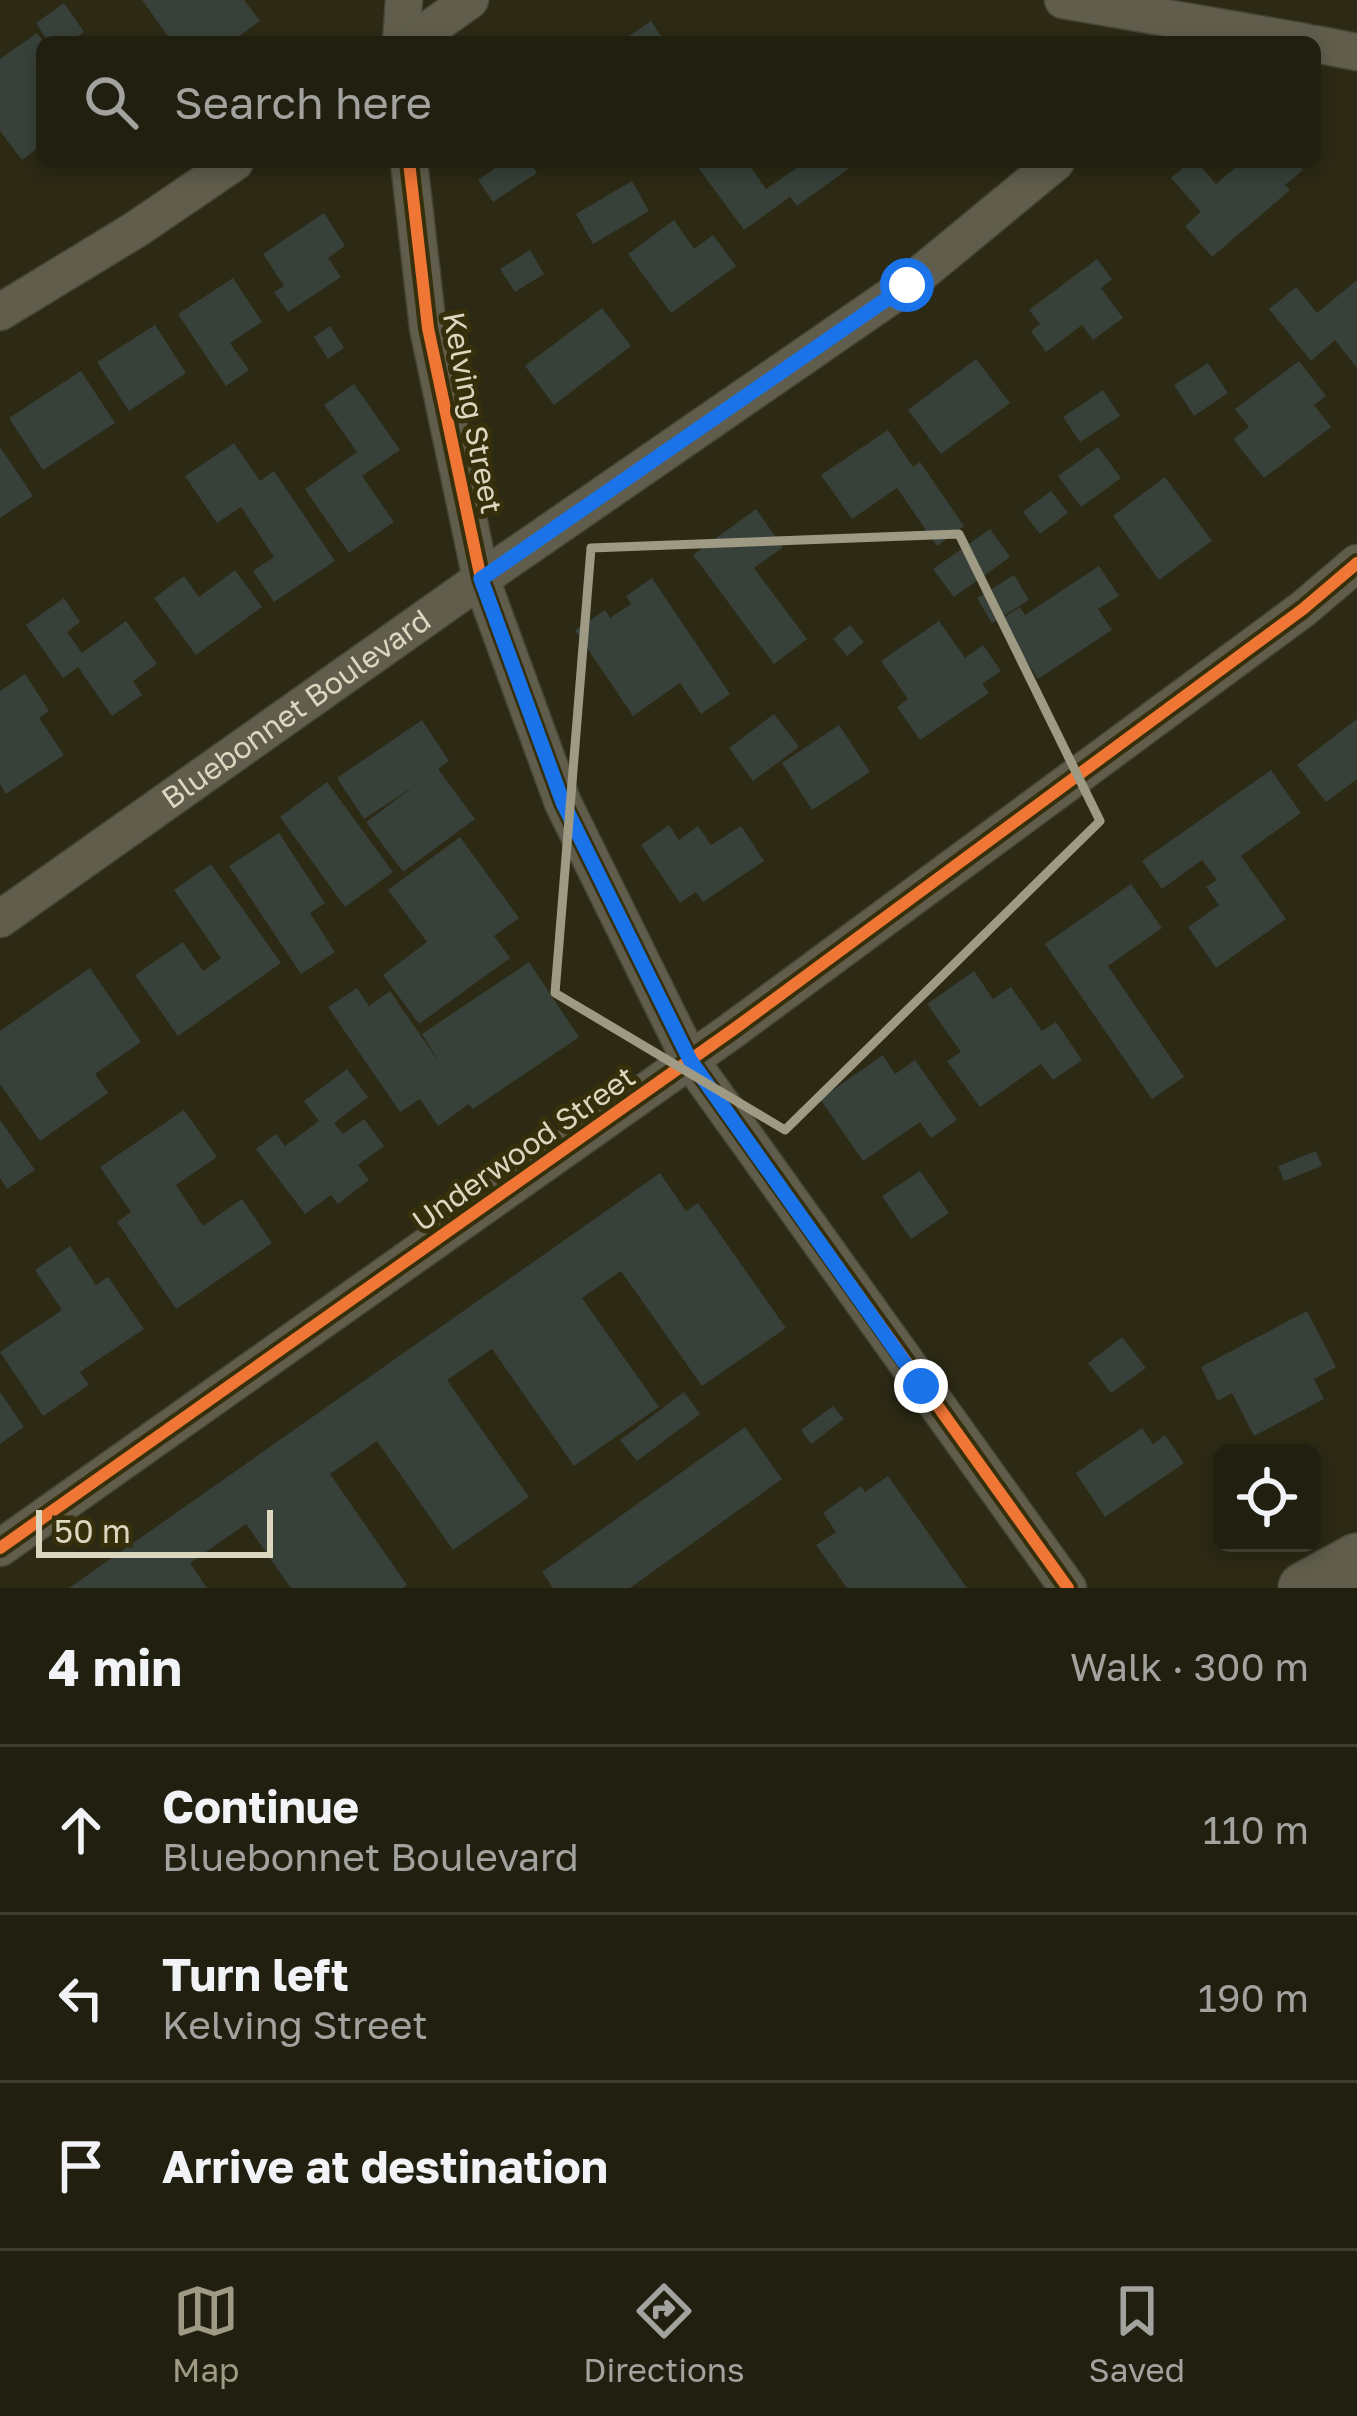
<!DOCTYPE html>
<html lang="en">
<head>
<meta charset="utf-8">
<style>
	body { margin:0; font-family:"Golos Text",sans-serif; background:#292719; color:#f1f3f6 }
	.controls { position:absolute; right:36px; bottom:36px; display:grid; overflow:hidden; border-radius:18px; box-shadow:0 6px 18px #0003 }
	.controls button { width:108px; height:108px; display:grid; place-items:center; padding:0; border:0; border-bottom:3px solid #3e3d30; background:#211f10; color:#f1f3f6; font:60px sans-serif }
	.scale { position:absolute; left:36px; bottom:30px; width:237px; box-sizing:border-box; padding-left:12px; border:6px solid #dbd7bf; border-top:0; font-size:33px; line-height:42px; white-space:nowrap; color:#dbd7bf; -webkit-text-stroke:9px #362f0b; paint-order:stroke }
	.stop { position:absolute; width:36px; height:36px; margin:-27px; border:9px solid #1a73e8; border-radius:50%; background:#fff }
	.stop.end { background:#1a73e8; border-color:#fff; box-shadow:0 3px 12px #0008 }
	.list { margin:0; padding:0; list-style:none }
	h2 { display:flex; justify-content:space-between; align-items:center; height:156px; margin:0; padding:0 48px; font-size:51px }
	h2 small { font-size:39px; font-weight:400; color:#a2a29f }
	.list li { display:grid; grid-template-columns:78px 1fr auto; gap:36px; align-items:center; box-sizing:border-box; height:168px; padding:0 48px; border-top:3px solid #3e3d30 }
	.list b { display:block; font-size:45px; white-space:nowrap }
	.list p { margin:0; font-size:39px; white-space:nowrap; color:#a2a29f }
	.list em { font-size:39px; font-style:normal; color:#a2a29f }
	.icon { flex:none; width:66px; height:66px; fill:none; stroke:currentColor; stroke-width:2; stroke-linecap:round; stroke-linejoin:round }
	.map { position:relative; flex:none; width:1357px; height:1588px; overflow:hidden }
	.search { position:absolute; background:#211f10; box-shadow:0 6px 18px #0003; left:36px; right:36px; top:36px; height:132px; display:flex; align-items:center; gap:30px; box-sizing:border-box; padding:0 42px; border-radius:18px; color:#a2a29f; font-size:45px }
	.sheet { height:660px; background:#211f10 }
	nav { display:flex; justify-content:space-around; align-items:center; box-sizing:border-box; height:168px; border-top:3px solid #3e3d30; background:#211f10; font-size:33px; color:#a2a29f }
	nav a { display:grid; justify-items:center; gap:6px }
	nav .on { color:#9e9a84 }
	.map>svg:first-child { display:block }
	.building { fill:#374039 }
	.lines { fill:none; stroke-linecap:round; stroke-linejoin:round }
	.minor-casing { stroke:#484536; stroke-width:39 }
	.secondary-casing { stroke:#484536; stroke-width:54 }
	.minor { stroke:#605d4c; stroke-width:36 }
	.secondary { stroke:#605d4c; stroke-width:51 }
	.cycleway-casing { stroke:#362f0b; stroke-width:20 }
	.cycleway { stroke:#f07635; stroke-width:12 }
	.route { stroke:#1a73e8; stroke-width:15 }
	.marked { fill:none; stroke:#9e9a84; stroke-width:9; stroke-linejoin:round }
	.labels { text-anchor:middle; stroke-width:10; stroke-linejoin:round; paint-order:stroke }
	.street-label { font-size:30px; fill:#dbd7bf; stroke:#362f0b }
</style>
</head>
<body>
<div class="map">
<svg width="1357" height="1588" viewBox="0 0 1357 1588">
	<rect width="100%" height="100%" fill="#2c2915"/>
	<!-- building -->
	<g class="building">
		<path d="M142,0H244L260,21L231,42H172Z"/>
		<path d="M64,3L84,32L69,42H48L36,23Z"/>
		<path d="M651,21L665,42H620Z"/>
		<path d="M37,33L42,40V145L22,160L0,131V59Z"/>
		<path d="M504,162H530L537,173L493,202L478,180Z"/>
		<path d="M694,162H747L766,189L801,165L799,162H858L797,206L790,197L744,230Z"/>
		<path d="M1190,162H1197L1216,184L1242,162H1296L1303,170L1285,185L1290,190L1212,257L1185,226L1201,212L1171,178Z"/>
		<path d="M632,181L649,211L593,244L576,214Z"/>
		<path d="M324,213L345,246L328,258L341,277L288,312L274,292L284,286L263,254Z"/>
		<path d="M674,220L694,249L713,235L736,266L671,313L628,254Z"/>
		<path d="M530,250L544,274L515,292L500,269Z"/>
		<path d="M1097,259L1112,279L1101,288L1123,318L1093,340L1082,325L1046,352L1031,331L1040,324L1029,310Z"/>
		<path d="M233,278L262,322L230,343L249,370L226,386L178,314Z"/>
		<path d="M1357,280V368L1335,340L1311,361L1269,309L1296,287L1317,313Z"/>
		<path d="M602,308L631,346L554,405L525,366Z"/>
		<path d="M155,325L186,373L129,411L97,362Z"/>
		<path d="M330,326L344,348L328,359L314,337Z"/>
		<path d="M976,359L1010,403L941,454L908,410Z"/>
		<path d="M1299,361L1326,396L1314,405L1331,427L1264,478L1233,439L1249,427L1235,409Z"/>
		<path d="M1208,363L1228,393L1194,416L1174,385Z"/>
		<path d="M81,371L115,423L43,470L9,418Z"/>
		<path d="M354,384L400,450L362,476L394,522L349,553L305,489L357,452L324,405Z"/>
		<path d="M1103,390L1120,416L1080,442L1063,417Z"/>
		<path d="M888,430L913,467L920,462L964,526L937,546L897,488L852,519L821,475Z"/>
		<path d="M234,443L260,481L274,471L335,561L274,602L253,571L274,557L241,507L217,523L185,476Z"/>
		<path d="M0,447L33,496L0,518Z"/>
		<path d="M1098,447L1121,478L1081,507L1058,476Z"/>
		<path d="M1165,477L1212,541L1159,580L1113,516Z"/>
		<path d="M1051,491L1068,513L1040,534L1023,512Z"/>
		<path d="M756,509L783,547L754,568L807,639L774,664L693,555Z"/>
		<path d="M990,529L1010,557L954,597L933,569Z"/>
		<path d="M1099,566L1119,596L1098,609L1112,630L1038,679L1000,620L1020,607L1025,615Z"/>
		<path d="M235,570L262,607L196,655L154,598L184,576L199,597Z"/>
		<path d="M1014,575L1029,600L992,623L977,598Z"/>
		<path d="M652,578L730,694L701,714L680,683L633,716L575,630L605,610L610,618L631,604L626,596Z"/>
		<path d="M64,598L80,622L67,632L82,653L126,621L157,664L133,681L142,695L112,716L78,667L63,678L26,625Z"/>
		<path d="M939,621L965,658L983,645L1001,671L982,684L989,693L920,740L897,707L908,699L881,661Z"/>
		<path d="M850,625L864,642L847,656L833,639Z"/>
		<path d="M25,674L49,711L39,718L64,755L6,794L0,784V691Z"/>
		<path d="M774,714L799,747L753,781L729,748Z"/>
		<path d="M1357,719V779L1326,802L1297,765Z"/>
		<path d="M422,720L449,761L438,769L475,819L403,872L366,822L416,785L364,819L337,778Z"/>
		<path d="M839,725L870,772L812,810L782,763Z"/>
		<path d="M1271,770L1301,813L1241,856L1286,919L1216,968L1188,927L1219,905L1206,887L1217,880L1202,860L1162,889L1142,861Z"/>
		<path d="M327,782L393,872L345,907L280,817Z"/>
		<path d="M669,825L679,840L698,826L711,845L741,826L764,861L703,902L696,892L680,903L641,845Z"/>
		<path d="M279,833L325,903L310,913L335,952L301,974L229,866Z"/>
		<path d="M460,837L519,918L494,936L510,958L419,1024L383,975L427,942L388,890Z"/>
		<path d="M211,864L281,963L178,1036L135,975L183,942L203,971L221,958L174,890Z"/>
		<path d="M1131,884L1162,928L1108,966L1184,1077L1152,1099L1045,944Z"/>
		<path d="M529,962L579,1037L473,1109L469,1104L438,1126L420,1099L400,1112L328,1007L357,988L369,1006L390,991L441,1065L422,1034Z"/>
		<path d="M90,968L141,1042L95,1074L108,1093L40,1141L0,1084V1031Z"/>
		<path d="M974,971L993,999L1011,987L1042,1031L1056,1022L1082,1060L1053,1080L1041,1064L980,1107L947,1061L961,1052L927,1004Z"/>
		<path d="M883,1055L895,1074L915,1060L957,1120L931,1138L920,1122L863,1161L820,1099Z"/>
		<path d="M347,1069L368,1097L334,1123L343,1134L364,1119L384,1146L358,1165L369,1180L338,1204L331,1195L305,1214L256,1149L276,1134L285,1146L319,1121L304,1101Z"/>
		<path d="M184,1110L217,1157L176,1185L203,1226L242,1199L272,1243L176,1309L117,1222L131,1212L100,1167Z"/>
		<path d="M0,1120L35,1170L7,1189L0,1178Z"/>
		<path d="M1316,1151L1322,1166L1284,1181L1278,1166Z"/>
		<path d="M920,1171L949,1213L911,1239L882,1196Z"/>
		<path d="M660,1173L686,1211L698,1203L786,1328L702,1386L621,1271L582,1298L659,1407L574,1466L492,1349L447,1380L529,1497L453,1550L377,1441L330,1474L407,1585L403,1588H291L246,1524L190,1563L207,1588H69Z"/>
		<path d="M70,1246L96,1285L108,1277L144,1329L80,1372L89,1385L43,1416L0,1352L62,1310L35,1270Z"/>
		<path d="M1307,1311L1336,1367L1314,1379L1324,1399L1254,1436L1232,1393L1218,1401L1201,1367Z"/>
		<path d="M1122,1337L1146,1368L1111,1393L1088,1363Z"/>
		<path d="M0,1392L24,1427L0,1444Z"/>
		<path d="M684,1392L700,1414L637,1461L620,1440Z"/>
		<path d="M833,1406L844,1419L811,1444L801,1430Z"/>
		<path d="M745,1427L782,1479L630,1588H553L542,1572Z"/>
		<path d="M1142,1428L1153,1444L1165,1435L1184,1463L1105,1517L1076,1473Z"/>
		<path d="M888,1476L967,1588H847L816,1545L836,1532L823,1513L861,1486L865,1492Z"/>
	</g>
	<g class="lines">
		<defs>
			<g id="minor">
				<path d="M1063,0L1305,42"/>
				<path d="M401,42L404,0"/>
				<path d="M411,42L470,0"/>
				<path d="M1315,44L1357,52"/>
				<path d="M409,162L428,328L481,579L563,803L690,1060L1068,1588"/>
				<path d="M0,312L135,230L235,162"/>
				<path id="s1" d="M0,919L481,579L907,285L1056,162"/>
				<path d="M0,1548L734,1029L1303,609L1357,563"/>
			</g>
			<path id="secondary" d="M1304,1588L1357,1559"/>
		</defs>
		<!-- minor casing -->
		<use href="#minor" class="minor-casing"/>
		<!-- secondary casing -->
		<use href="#secondary" class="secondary-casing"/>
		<!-- minor -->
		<use href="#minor" class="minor"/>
		<!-- secondary -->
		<use href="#secondary" class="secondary"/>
		<defs>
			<g id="cycleway">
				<path d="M409,162L428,328L481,579L563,803L690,1060L1068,1588"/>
				<path d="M0,1548L734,1029L1303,609L1357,563"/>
			</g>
		</defs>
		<!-- cycleway casing -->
		<use href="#cycleway" class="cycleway-casing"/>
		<!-- cycleway -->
		<use href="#cycleway" class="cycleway"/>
	</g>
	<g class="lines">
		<!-- route -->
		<path class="route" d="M907,285L481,579L563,803L690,1060L921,1386"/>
	</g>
	<!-- marked area -->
	<path class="marked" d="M959,534L1100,821L785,1130L555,993L591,548Z"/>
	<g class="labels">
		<!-- street labels -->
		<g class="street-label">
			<text transform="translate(472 413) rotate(79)" y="10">Kelving Street</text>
			<text dy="10" stroke="none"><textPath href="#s1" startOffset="363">Bluebonnet Boulevard</textPath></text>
			<text transform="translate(524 1149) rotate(-35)" y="10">Underwood Street</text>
		</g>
	</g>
</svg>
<div class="controls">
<button><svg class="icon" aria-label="locate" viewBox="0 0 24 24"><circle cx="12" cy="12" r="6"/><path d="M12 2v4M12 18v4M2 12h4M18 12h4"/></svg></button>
</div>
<div class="scale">50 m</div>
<div class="stop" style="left:907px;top:285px"></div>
<div class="stop end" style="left:921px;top:1386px"></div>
<div class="search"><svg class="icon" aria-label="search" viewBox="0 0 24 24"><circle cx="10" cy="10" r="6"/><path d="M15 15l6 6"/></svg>Search here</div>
</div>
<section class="sheet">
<h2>4 min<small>Walk · 300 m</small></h2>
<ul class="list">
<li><svg class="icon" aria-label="ahead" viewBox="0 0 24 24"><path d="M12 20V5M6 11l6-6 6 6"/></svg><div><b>Continue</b><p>Bluebonnet Boulevard</p></div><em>110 m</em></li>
<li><svg class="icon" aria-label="left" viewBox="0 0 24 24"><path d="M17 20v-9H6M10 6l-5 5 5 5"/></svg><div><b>Turn left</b><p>Kelving Street</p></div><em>190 m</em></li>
<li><svg class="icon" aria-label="arrive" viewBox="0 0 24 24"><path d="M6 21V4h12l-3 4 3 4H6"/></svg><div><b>Arrive at destination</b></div></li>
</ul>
</section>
<nav>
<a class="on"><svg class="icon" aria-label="map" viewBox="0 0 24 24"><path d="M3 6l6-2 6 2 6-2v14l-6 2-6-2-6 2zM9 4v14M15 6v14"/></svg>Map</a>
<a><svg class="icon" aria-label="directions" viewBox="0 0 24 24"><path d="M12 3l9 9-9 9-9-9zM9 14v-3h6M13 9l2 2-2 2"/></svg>Directions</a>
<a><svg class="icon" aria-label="saved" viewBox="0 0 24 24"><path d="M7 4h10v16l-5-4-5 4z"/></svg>Saved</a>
</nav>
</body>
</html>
